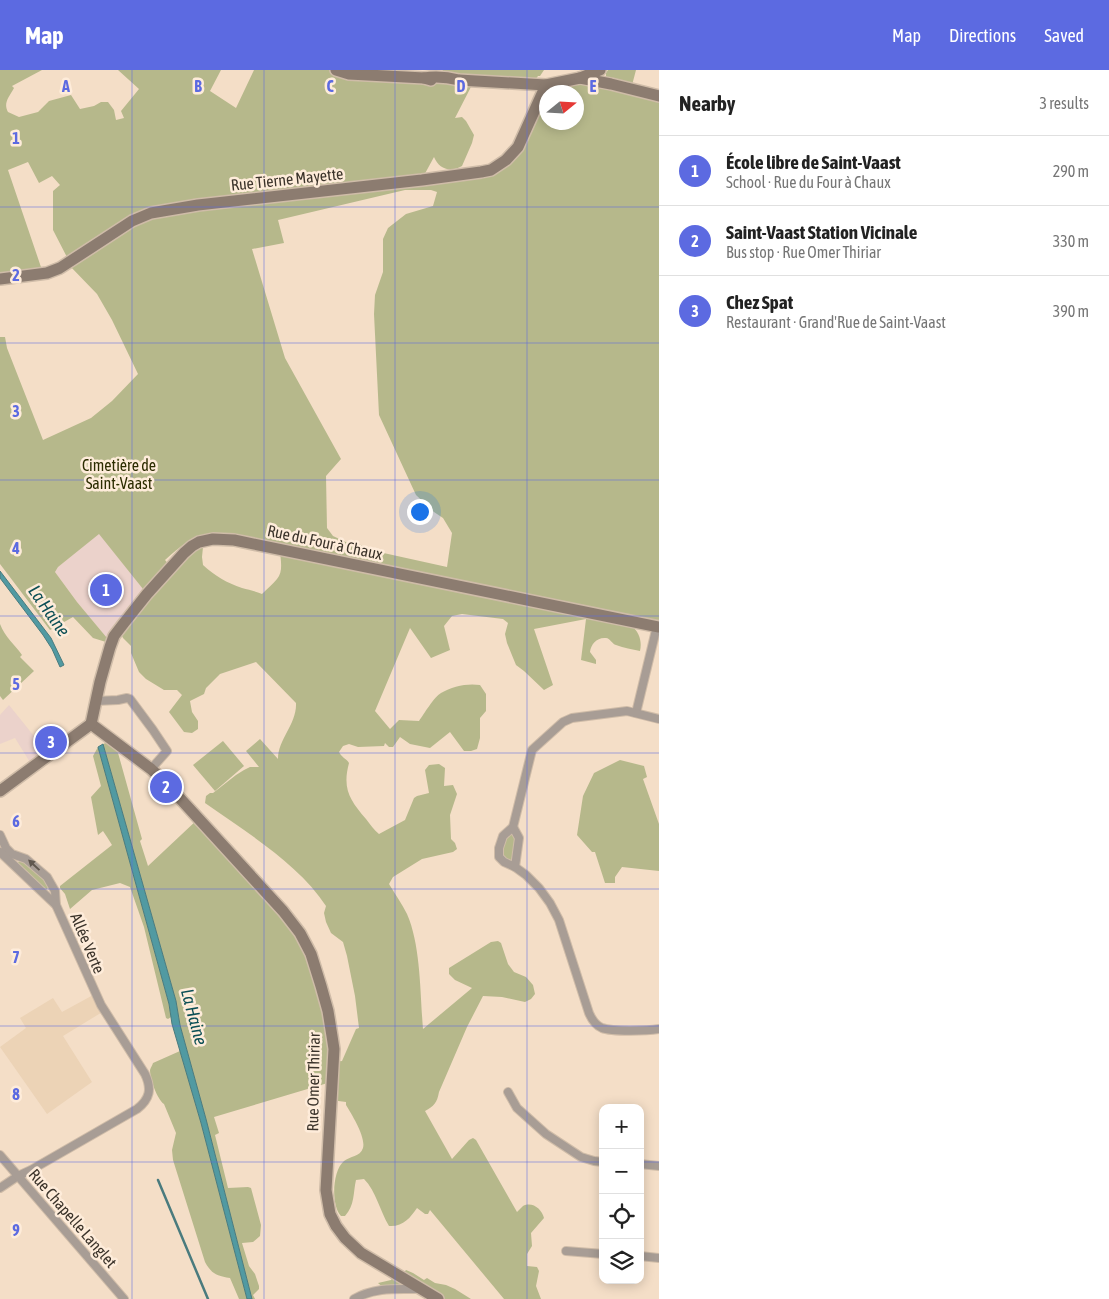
<!DOCTYPE html>
<html lang="en">
<head>
<meta charset="utf-8">
<style>
	body { margin:0; font-family:"Asap Condensed",sans-serif; background:#f6f6f6; color:#222 }
	.controls { position:absolute; right:15px; bottom:15px; display:grid; overflow:hidden; border-radius:10px; box-shadow:0 2px 12px #0003 }
	.controls button { width:45px; height:45px; display:grid; place-items:center; padding:0; border:0; border-bottom:1px solid #e0e0e0; background:#fff; color:#222; font:25px sans-serif }
	.compass { position:absolute; left:539px; top:15px; width:45px; height:45px; border-radius:50%; background:#fff; box-shadow:0 2px 12px #0003; rotate:72deg }
	.you { position:absolute; left:419px; top:441px; width:18px; height:18px; margin:-12px; border:4px solid #fff; border-radius:50%; background:#1a73e8; box-shadow:0 0 0 8px #1a73e833 }
	.badge { display:grid; place-items:center; width:32px; height:32px; border-radius:50%; background:#5c6ae1; color:#fff; font-size:16px; font-weight:700 }
	.pin { position:absolute; translate:-50% -50%; border:2px solid #fff; box-shadow:0 1px 5px #0006 }
	.list { margin:0; padding:0; list-style:none }
	h2 { display:flex; justify-content:space-between; align-items:center; height:65px; margin:0; padding:0 20px; font-size:21px }
	h2 small { font-size:16px; font-weight:400; color:#767676 }
	.list li { display:grid; grid-template-columns:32px 1fr auto; gap:15px; align-items:center; box-sizing:border-box; height:70px; padding:0 20px; border-top:1px solid #e0e0e0 }
	.list b { display:block; font-size:19px; white-space:nowrap }
	.list p { margin:0; font-size:16px; white-space:nowrap; color:#767676 }
	.list em { font-size:16px; font-style:normal; color:#767676 }
	.icon { flex:none; width:28px; height:28px; fill:none; stroke:currentColor; stroke-width:2; stroke-linecap:round; stroke-linejoin:round }
	.map { position:relative; flex:none; width:659px; height:1229px; overflow:hidden }
	header { display:flex; align-items:center; gap:30px; box-sizing:border-box; height:70px; padding:0 25px; background:#5c6ae1; color:#fff }
	header strong { font-size:24px }
	nav { display:flex; gap:28px; margin-inline-start:auto; font-size:18px }
	main { display:flex }
	aside { flex:1; background:#fff }
	.map>svg:first-child { display:block }
	.built { fill:#ecd3b6 }
	.education { fill:#ebd2cb }
	.green { fill:#b6b88b; fill-rule:evenodd }
	.water { fill:#519aa2; stroke:#4a7b7e }
	.lines { fill:none; stroke-linecap:round; stroke-linejoin:round }
	.stream { stroke:#4a7b7e; stroke-width:2.5 }
	.street-casing { stroke:#cfbca8; stroke-width:10 }
	.secondary-casing { stroke:#cfbca8; stroke-width:14 }
	.street { stroke:#a89d95; stroke-width:8 }
	.secondary { stroke:#8c7c70; stroke-width:11 }
	.oneway { fill:#61584f }
	.grid { fill:none; stroke:#5c6ae1; stroke-width:1; stroke-opacity:0.55 }
	.labels { text-anchor:middle; stroke-width:5; stroke-linejoin:round; paint-order:stroke }
	.street-label { font-size:16px; fill:#3b332a; stroke:#feecda }
	.park-label { font-size:16px; fill:#2b2c00; stroke:#feecda }
	.water-label { font-size:18px; font-style:italic; fill:#0c4f55; stroke:#feecda }
	.grid-label { font-size:16px; text-anchor:middle; font-weight:bold; fill:#5c6ae1; stroke:#feecda; stroke-width:5; stroke-linejoin:round; paint-order:stroke }
</style>
</head>
<body>
<header>
<strong>Map</strong>
<nav><a>Map</a><a>Directions</a><a>Saved</a></nav>
</header>
<main>
<div class="map">
<svg width="659" height="1229" viewBox="0 0 659 1229">
	<rect width="100%" height="100%" fill="#f4dec7"/>
	<!-- built -->
	<path class="built" d="M95,924L104,941L63,966L92,1012L47,1044L0,977L26,958L20,948L53,928L62,942Z"/>
	<!-- education -->
	<g class="education">
		<path d="M99,463L147,524L111,573L77,532L55,502L58,497Z"/>
		<path d="M9,635L46,681L33,697L15,668L0,674V645Z"/>
	</g>
	<!-- green -->
	<g class="green">
		<path d="M0,0H42L12,16L14,18C9,27 3,33 8,42L19,47L38,42L49,31L71,25L80,39L94,36L101,32H108L114,40L116,50L124,48L121,41L139,19L118,0H221L210,21L236,38L254,0H370L439,7L443,0H544L540,6H538L535,10L474,11L455,48L462,47L466,51L474,65L472,73L462,96C450,103 439,99 434,87L422,109L481,102L506,90L546,15L606,8V3L608,0H636L631,19L659,26V557L631,556C640,562 642,572 640,581C632,579 624,578 616,575C612,574 610,568 606,568C597,567 591,574 590,582L596,590V594L581,590L586,549L534,559L553,615L544,620L524,601L516,595L507,573L505,564L508,553L503,549L462,544L452,546L444,556L450,580L431,588L410,558L375,641L390,659L399,650L419,651C424,644 434,627 441,623C452,616 468,613 480,615L486,624V641L480,648V668L477,679L471,681H464L450,662L430,678L410,674L400,667L393,677H389L385,673L384,676L358,677L349,674L343,676L339,682C342,688 346,688 349,693C342,719 350,730 366,749C370,754 374,760 379,764L405,750L414,728L417,726L429,723L425,700L429,695L439,694L445,698L444,716L453,715L457,724L450,745L451,769L455,773L457,779L453,782L422,789L393,807L389,814C395,824 402,834 407,844C421,876 420,924 423,959L472,918L455,910L449,904V898L491,872L498,871L501,873L508,894L514,902L526,907L533,915L535,924L531,929L525,932L502,927L483,926L467,957L439,1022C437,1033 434,1036 425,1041L452,1089L469,1070L473,1068L476,1070L517,1142C519,1140 521,1138 523,1136C532,1131 542,1139 544,1148L531,1163L532,1176L527,1184V1196L537,1197L539,1201L536,1216L541,1229H504L430,1140L428,1144H425L417,1138C410,1148 403,1157 389,1156C380,1141 376,1121 364,1109L356,1110C353,1123 355,1135 345,1146H341C331,1136 332,1101 344,1091C350,1086 360,1087 363,1078C366,1067 352,1045 346,1035V1032L331,1030V1012L214,1047L219,1063L215,1065L228,1118L248,1117L251,1118L261,1155L260,1166L253,1172L242,1173L249,1196L255,1204L259,1216V1219L253,1225L255,1229H252L206,1049L180,955L176,931L103,674L113,670L115,672L142,769L140,771L148,796L198,749L283,841L311,884L333,992L342,991L356,959L359,958L355,926L347,886L343,872L331,863L326,852L324,843L326,836C299,794 246,762 205,733L206,726L210,723H213L236,705L244,700L250,697H259L246,681L260,669L278,689C278,669 297,654 296,633L256,592L220,604L206,618L204,624L190,631L192,642L198,651V659L192,663L184,662L169,642L182,625L177,620H164L146,609L139,602L131,583V576L123,568L119,560L147,524L99,464L58,497L55,502L77,532L107,568L106,572L93,568L73,547L50,560L0,494V267H5L7,278L43,370L91,348L112,331L138,304L112,250L97,224L68,194L70,193L53,160V121L60,115L52,106L39,113L28,92L8,100L43,203L0,209ZM546,22H576V52H546ZM405,120H431L437,122L433,136L406,144L388,158L383,169V202L375,225L374,244L379,345L416,425L434,442L443,448L452,463L447,497L370,480L359,474L348,473L333,466L327,458L326,406L341,389L285,288L252,179L284,173L278,150ZM215,463H229L287,475L280,479C280,488 284,501 277,509C273,514 267,519 262,524C255,521 249,520 242,518C227,513 215,506 203,495L202,487L203,477L192,476L171,497L165,490C180,476 194,465 215,463Z"/>
		<path d="M0,554C5,567 15,575 22,585L20,587L34,601L3,630L0,626Z"/>
		<path d="M223,671L244,696L215,721L193,695Z"/>
		<path d="M98,677L169,934L171,947L168,949L166,948L144,857L130,817L120,813L92,820L70,839L65,824L60,818V816L112,775L107,767L103,761L98,765L91,727L101,716L93,686Z"/>
		<path d="M620,690L644,696L647,707L643,709L659,754V801L622,797L615,807V813H605L595,782H592L577,765L583,726L594,703Z"/>
		<path d="M510,764L513,765L516,768L513,789L510,791L505,790L501,785L504,769Z"/>
		<path d="M22,790L25,791L44,810L48,818L47,819H45L18,795L17,793Z"/>
		<path d="M180,981L201,1053L247,1229H239L230,1208C216,1206 211,1203 205,1192L173,1090L172,1080L176,1063L164,1034C157,1029 150,1009 150,1000C151,997 152,996 153,993Z"/>
		<path d="M406,1200L413,1203L424,1210L427,1208L435,1213L446,1215L455,1219L471,1229H435L420,1219H385L378,1213L391,1210L395,1204L400,1207Z"/>
	</g>
	<!-- water -->
	<g class="water">
		<path d="M0,501L51,568L64,595L60,597L52,579L43,565L0,508Z"/>
		<path d="M103,674L176,931L180,955L206,1049L252,1229H247L201,1053L172,954L169,934L98,677Z"/>
	</g>
	<g class="lines">
		<!-- stream -->
		<path class="stream" d="M158,1110L208,1229"/>
		<defs>
			<g id="street">
				<path d="M96,631L118,630L127,628L130,629L153,660L167,681L151,699"/>
				<path d="M636,643L657,556"/>
				<path d="M659,649L627,641L572,648L563,652L532,680L513,757L503,766L499,778V787L504,792L515,797L526,805L539,818L550,833L559,850L589,943C592,950 595,955 602,958C612,962 648,961 659,959"/>
				<path d="M513,757L519,768L515,797"/>
				<path d="M0,765L6,778L12,784L26,789L47,807L55,821L56,835"/>
				<path d="M0,782L56,835L101,935L145,1004C152,1019 150,1029 137,1039L31,1100L18,1106L0,1118"/>
				<path d="M508,1022L517,1038L546,1064L581,1087L594,1091L603,1092"/>
				<path d="M0,1085L124,1229"/>
				<path d="M640,1094L659,1096"/>
				<path d="M566,1181L603,1184"/>
				<path d="M640,1186L659,1188"/>
				<path d="M354,1229C375,1217 396,1219 418,1219"/>
			</g>
			<g id="secondary">
				<path d="M336,0L349,4L424,8L431,10"/>
				<path d="M424,8C436,6 447,7 459,10L546,15L580,8L600,0"/>
				<path d="M580,8L611,14L659,26"/>
				<path d="M0,209L47,203L60,198L132,151L151,143L198,135L422,110L481,102L491,100L506,90L518,77L546,15"/>
				<path d="M91,654L151,699L165,712L283,841L300,863L311,884L321,916L328,941L332,966L334,979L326,1120L330,1144L336,1156L345,1168L361,1183L438,1229"/>
				<path d="M91,654L100,612L110,577L114,566L124,553L147,524L184,483L192,476L199,472L213,469L234,470L659,557"/>
				<path d="M0,721L91,654"/>
			</g>
		</defs>
		<!-- street casing -->
		<use href="#street" class="street-casing"/>
		<!-- secondary casing -->
		<use href="#secondary" class="secondary-casing"/>
		<!-- street -->
		<use href="#street" class="street"/>
		<!-- secondary -->
		<use href="#secondary" class="secondary"/>
	</g>
	<!-- one-way arrows -->
	<defs><path id="oneway-solid" d="M-6-.8H1V-3.2L6.5 0L1 3.2V.8H-6Z" transform="scale(1.25)"/></defs>
	<use class="oneway" href="#oneway-solid" transform="translate(34 795) rotate(-137)"/>
	<!-- grid -->
	<path class="grid" d="M132,0V1229M264,0V1229M395,0V1229M527,0V1229M0,137H659M0,273H659M0,410H659M0,546H659M0,683H659M0,819H659M0,956H659M0,1092H603M640,1092H659"/>
	<g class="labels">
		<!-- street labels -->
		<g class="street-label">
			<text transform="translate(287 109) rotate(-6)" y="6">Rue Tierne Mayette</text>
			<text transform="translate(325 472) rotate(12)" y="6">Rue du Four à Chaux</text>
			<text transform="translate(88 873) rotate(67)" y="6">Allée Verte</text>
			<text transform="translate(313 1012) rotate(-89)" y="6">Rue Omer Thiriar</text>
			<text transform="translate(73 1148) rotate(49)" y="6">Rue Chapelle Langlet</text>
		</g>
		<!-- park labels -->
		<g class="park-label">
			<text x="119" y="401">Cimetière de<tspan x="119" dy="18">Saint-Vaast</tspan></text>
		</g>
		<!-- water labels -->
		<g class="water-label">
			<text transform="translate(49 541) rotate(55)" y="6">La Haine</text>
			<text transform="translate(194 947) rotate(75)" y="6">La Haine</text>
		</g>
	</g>
	<g class="grid-label">
		<text x="66" y="22">A</text>
		<text x="198" y="22">B</text>
		<text x="330" y="22">C</text>
		<text x="461" y="22">D</text>
		<text x="593" y="22">E</text>
		<text x="16" y="74">1</text>
		<text x="16" y="211">2</text>
		<text x="16" y="347">3</text>
		<text x="16" y="484">4</text>
		<text x="16" y="620">5</text>
		<text x="16" y="757">6</text>
		<text x="16" y="893">7</text>
		<text x="16" y="1030">8</text>
		<text x="16" y="1166">9</text>
	</g>
</svg>
<div class="controls">
<button>+</button>
<button>−</button>
<button><svg class="icon" aria-label="locate" viewBox="0 0 24 24"><circle cx="12" cy="12" r="6"/><path d="M12 2v4M12 18v4M2 12h4M18 12h4"/></svg></button>
<button><svg class="icon" aria-label="layers" viewBox="0 0 24 24"><path d="M12 4l9 5-9 5-9-5zM3 14l9 5 9-5"/></svg></button>
</div>
<svg class="compass" viewBox="-18 -18 36 36"><path d="M0-13l5 13h-10z" fill="#e53935"/><path d="M0 13l5-13h-10z" fill="#767676"/></svg>
<div class="you"></div>
<div class="pin badge" style="left:106px;top:520px">1</div>
<div class="pin badge" style="left:166px;top:717px">2</div>
<div class="pin badge" style="left:51px;top:672px">3</div>
</div>
<aside>
<h2>Nearby<small>3 results</small></h2>
<ul class="list">
<li><span class="badge">1</span><div><b>École libre de Saint-Vaast</b><p>School · Rue du Four à Chaux</p></div><em>290 m</em></li>
<li><span class="badge">2</span><div><b>Saint-Vaast Station Vicinale</b><p>Bus stop · Rue Omer Thiriar</p></div><em>330 m</em></li>
<li><span class="badge">3</span><div><b>Chez Spat</b><p>Restaurant · Grand'Rue de Saint-Vaast</p></div><em>390 m</em></li>
</ul>
</aside>
</main>
</body>
</html>
